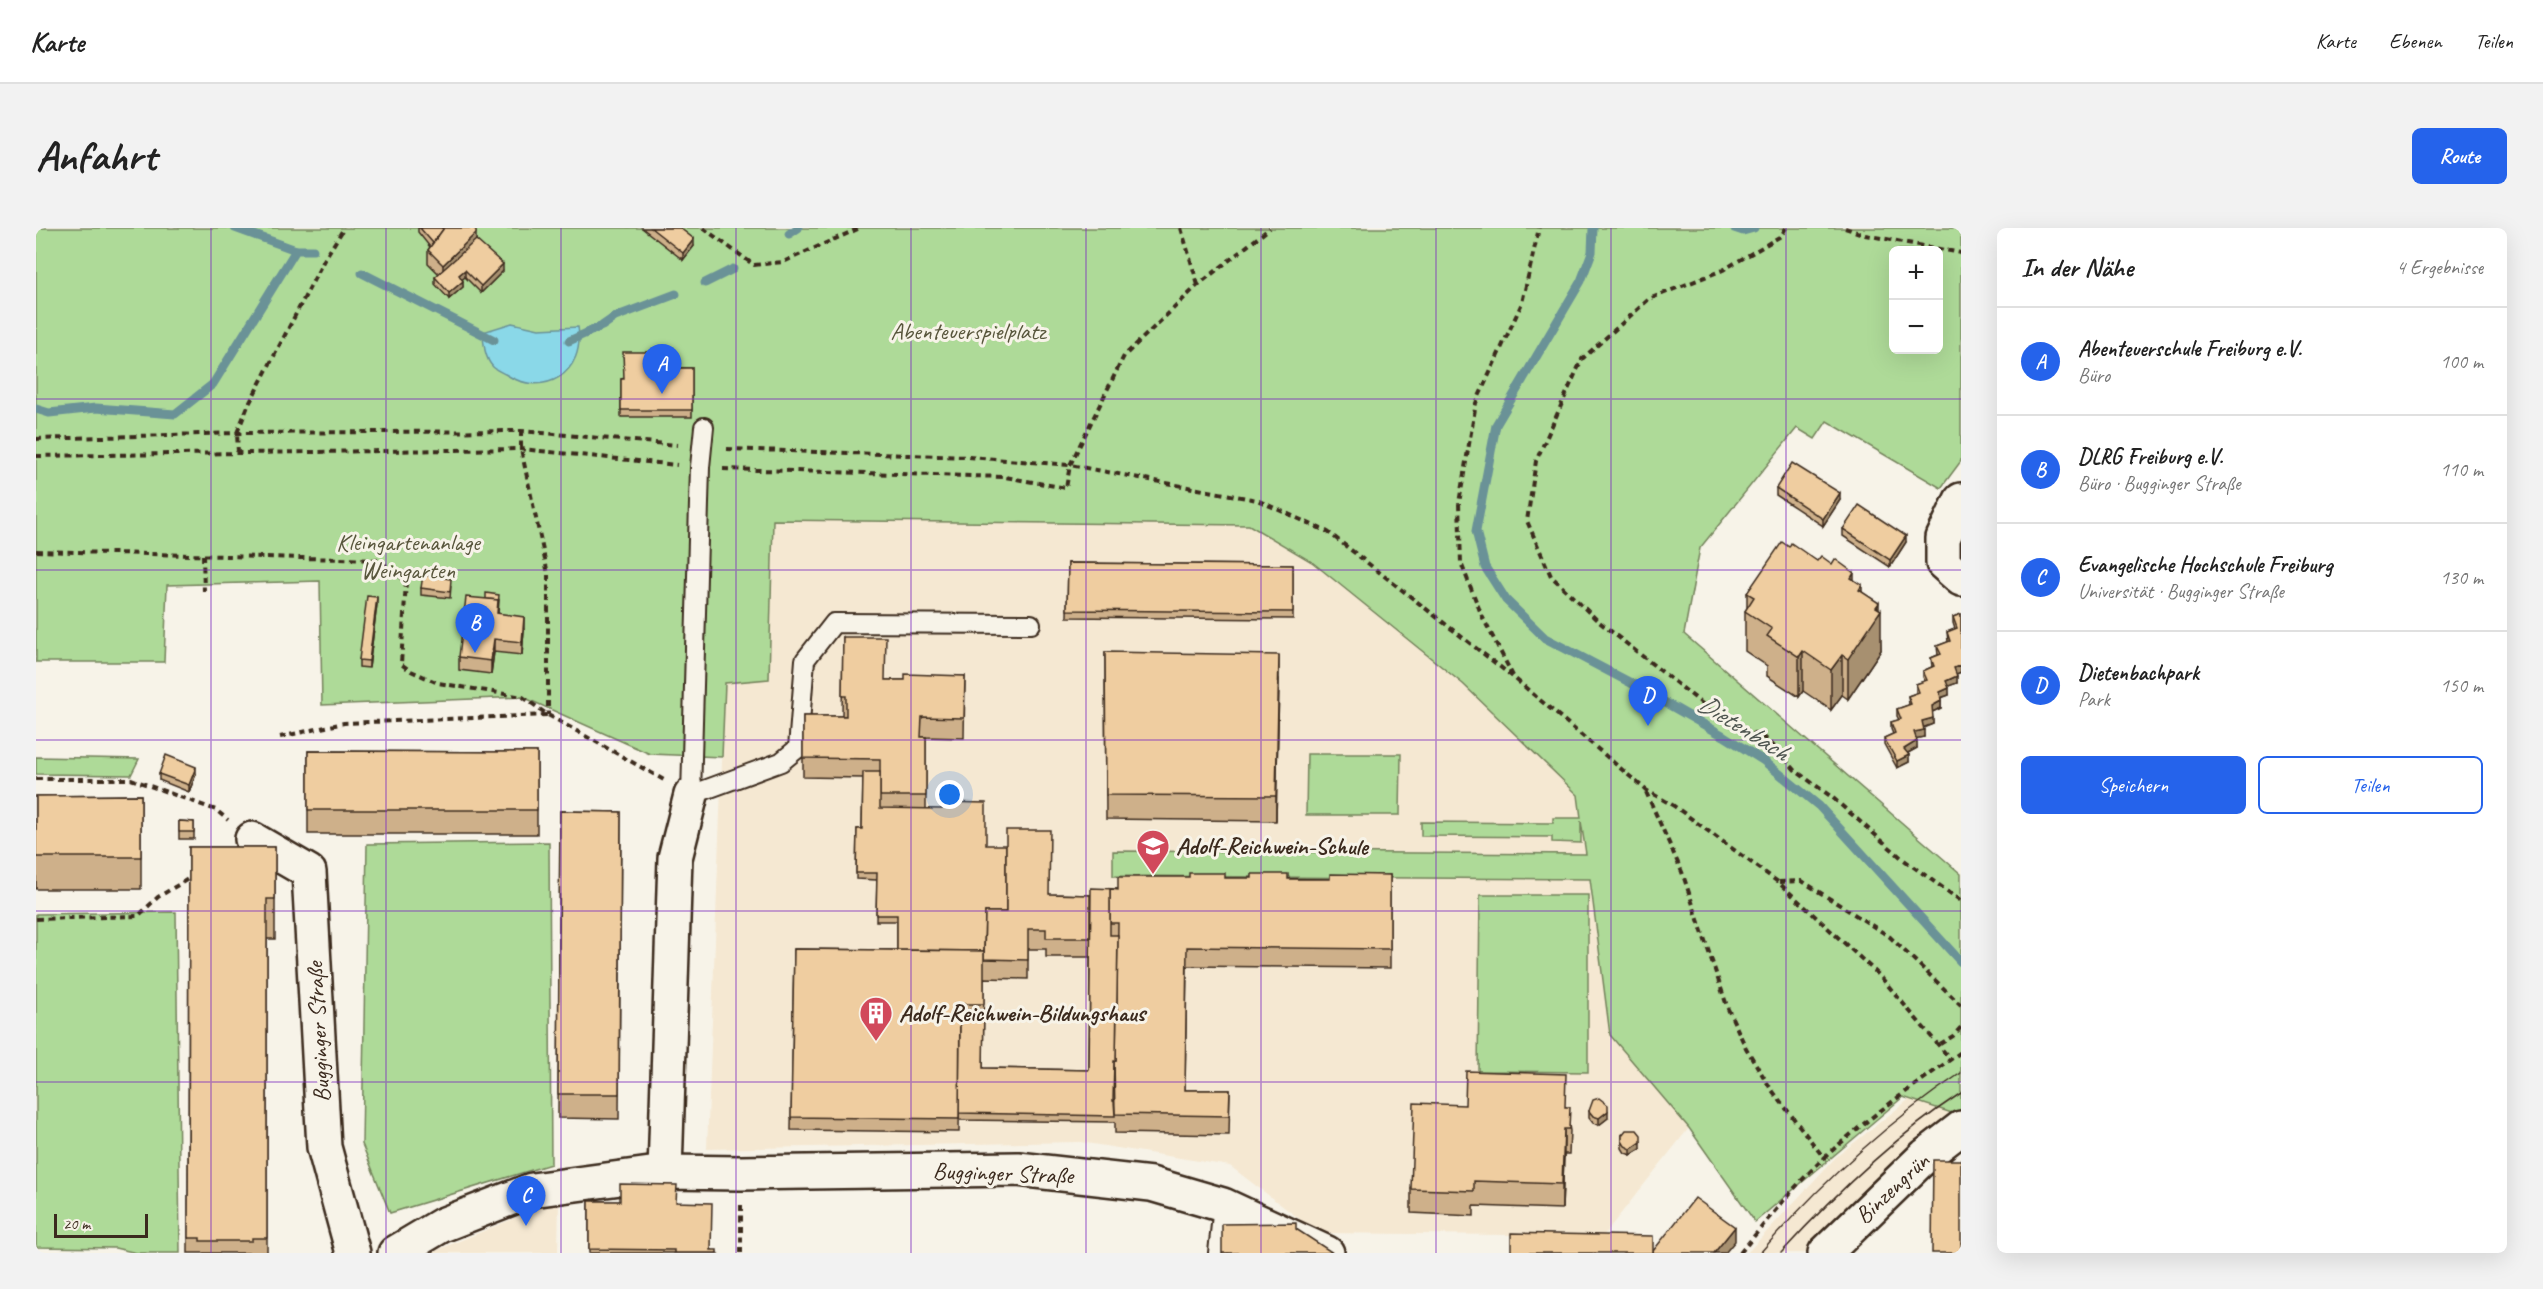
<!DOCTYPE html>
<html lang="de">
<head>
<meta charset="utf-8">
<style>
	body { margin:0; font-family:Caveat,sans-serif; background:#f2f2f2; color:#222 }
	.controls { position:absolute; right:18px; top:18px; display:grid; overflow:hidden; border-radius:9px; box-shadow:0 6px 24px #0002 }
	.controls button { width:54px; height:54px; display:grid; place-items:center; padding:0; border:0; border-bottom:2px solid #e0e0e0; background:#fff; color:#222; font:30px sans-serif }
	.scale { position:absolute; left:18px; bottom:15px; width:94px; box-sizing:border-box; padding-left:6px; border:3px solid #3b2a1e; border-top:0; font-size:16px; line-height:21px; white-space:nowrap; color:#3b2a1e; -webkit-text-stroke:4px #f7f3e8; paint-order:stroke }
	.you { position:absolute; left:914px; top:567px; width:21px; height:21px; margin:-15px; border:4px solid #fff; border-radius:50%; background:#1a73e8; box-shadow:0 0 0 9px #1a73e833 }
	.badge { display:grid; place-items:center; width:39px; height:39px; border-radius:50%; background:#2563eb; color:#fff; font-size:20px; font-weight:700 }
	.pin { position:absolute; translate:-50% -50px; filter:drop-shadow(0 2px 3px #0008) }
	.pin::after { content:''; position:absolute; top:32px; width:21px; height:18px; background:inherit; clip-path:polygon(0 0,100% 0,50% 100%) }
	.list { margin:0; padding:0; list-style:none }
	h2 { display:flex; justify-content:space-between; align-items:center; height:78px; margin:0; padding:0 24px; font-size:26px }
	h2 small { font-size:20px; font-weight:400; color:#767676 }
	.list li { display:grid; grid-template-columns:39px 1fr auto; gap:18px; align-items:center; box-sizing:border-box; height:108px; padding:0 24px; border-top:2px solid #e0e0e0 }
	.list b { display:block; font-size:22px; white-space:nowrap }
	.list p { margin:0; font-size:20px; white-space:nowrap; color:#767676 }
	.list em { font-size:20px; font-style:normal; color:#767676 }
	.actions { display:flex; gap:12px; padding:18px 24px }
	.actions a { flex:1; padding:14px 0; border:2px solid #2563eb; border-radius:9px; text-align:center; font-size:21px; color:#2563eb }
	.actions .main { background:#2563eb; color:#fff }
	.map { position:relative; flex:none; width:1925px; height:1025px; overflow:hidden; border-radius:9px }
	header { display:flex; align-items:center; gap:36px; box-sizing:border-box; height:84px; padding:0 30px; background:#fff; border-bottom:2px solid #e0e0e0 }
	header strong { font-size:28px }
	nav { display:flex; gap:33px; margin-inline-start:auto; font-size:21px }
	.intro { display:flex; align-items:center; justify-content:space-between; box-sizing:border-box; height:144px; padding:0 36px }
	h1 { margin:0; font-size:42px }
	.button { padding:15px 27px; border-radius:9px; background:#2563eb; color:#fff; font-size:21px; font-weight:700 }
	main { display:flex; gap:36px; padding:0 36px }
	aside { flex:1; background:#fff; border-radius:9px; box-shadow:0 6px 24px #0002 }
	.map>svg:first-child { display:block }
	.built { fill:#f5e8d2 }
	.green { fill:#aeda98; stroke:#74825b; stroke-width:1.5; fill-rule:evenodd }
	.water { fill:#8ad8e8; stroke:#6a9297; stroke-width:1.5 }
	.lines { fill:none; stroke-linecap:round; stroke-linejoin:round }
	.stream { stroke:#6a9297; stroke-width:9 }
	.lane-casing { stroke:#3b2a1e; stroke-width:22 }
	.street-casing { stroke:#3b2a1e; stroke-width:38 }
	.path { stroke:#3b2a1e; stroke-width:4; stroke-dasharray:6 4.5; stroke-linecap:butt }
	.lane { stroke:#f7f3e8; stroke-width:18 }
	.street { stroke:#f7f3e8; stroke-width:33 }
	.tram { stroke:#3b2a1e; stroke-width:1.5 }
	.wall { fill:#ceb08a; stroke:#3b2a1e; stroke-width:1.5; fill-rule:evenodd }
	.shaded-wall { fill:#a79070; stroke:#3b2a1e; stroke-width:1.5 }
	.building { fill:#efcda0; stroke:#3b2a1e; stroke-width:1.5 }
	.grid { fill:none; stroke:#7b2cbf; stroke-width:1.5; stroke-opacity:0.55 }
	.labels { text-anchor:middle; stroke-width:6; stroke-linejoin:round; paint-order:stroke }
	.park-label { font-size:24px; fill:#58563c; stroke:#f7f3e8 }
	.poi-label { font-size:24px; font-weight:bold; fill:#3b2a1e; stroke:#f7f3e8; text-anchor:start }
	.street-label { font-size:24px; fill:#3b2a1e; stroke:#f7f3e8 }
	.water-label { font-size:26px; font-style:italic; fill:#4f5650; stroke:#f7f3e8 }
</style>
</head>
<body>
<header>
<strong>Karte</strong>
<nav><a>Karte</a><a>Ebenen</a><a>Teilen</a></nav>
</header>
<div class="intro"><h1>Anfahrt</h1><a class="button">Route</a></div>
<main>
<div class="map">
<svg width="1925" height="1025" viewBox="0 0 1925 1025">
	<rect width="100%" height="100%" fill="#f7f3e8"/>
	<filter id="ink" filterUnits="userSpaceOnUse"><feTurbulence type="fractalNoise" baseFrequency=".0167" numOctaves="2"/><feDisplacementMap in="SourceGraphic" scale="12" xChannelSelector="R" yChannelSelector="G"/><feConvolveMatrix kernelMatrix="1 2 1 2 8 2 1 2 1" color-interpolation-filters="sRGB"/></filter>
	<g filter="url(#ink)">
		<!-- built -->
		<g class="built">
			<path d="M737,292L1213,297L1276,334L1427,456L1542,567L1574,807L1653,900L1567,1008L1282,1005L1194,938L1044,914L671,921L689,455L733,451Z"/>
			<path d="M1890,858L1925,880L1888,908L1833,959L1772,1025H1711L1800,929Z"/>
			<path d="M523,972L522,1025H394Z"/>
		</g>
		<!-- green -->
		<g class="green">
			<path d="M0,0H1925V233L1905,260L1791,193L1779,211L1761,200L1664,320L1648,406L1925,646V888L1867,869L1719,994L1653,900L1574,807L1554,651L1077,648V623L1550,626L1545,593V615L1516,614V609L1385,608V594L1517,595V590H1545L1542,567L1427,456L1276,334L1213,297L737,292L733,451L689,455L686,529L614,526L487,469L286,477L284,353L131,357L128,434H0ZM1858,22H1902V122H1858Z"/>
			<path d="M1271,526H1365L1364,587H1270Z"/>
			<path d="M0,529L103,531L95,547L0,546Z"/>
			<path d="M513,614L515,936L354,985L326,916L331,616Z"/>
			<path d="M1444,667H1552V844L1442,843Z"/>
			<path d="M140,684L144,1025H101L79,1020L0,1019V686Z"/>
		</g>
		<!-- water -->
		<path class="water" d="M476,95L503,101L542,99C550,145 508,171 469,146C465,144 460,142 457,139C449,131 447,114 447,104Z"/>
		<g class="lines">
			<!-- stream -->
			<g class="stream">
				<path d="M199,0L260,22"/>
				<path d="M1557,0L1556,24L1545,53L1460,197L1440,303L1449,339L1470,372L1509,410L1595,455L1688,508L1728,533L1783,578L1925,734"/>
				<path d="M1698,0L1707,3L1718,0"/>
				<path d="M753,6L762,0"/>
				<path d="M326,45L458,112"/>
				<path d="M669,55L697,41"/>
				<path d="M533,113L566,98L579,89L640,66"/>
				<path d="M0,181L13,185L60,180L139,186L177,156L260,22H277"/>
			</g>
			<defs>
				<g id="lane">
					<path d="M668,199L664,239L655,567L745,534L762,520L769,432L798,395L995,396"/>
					<path d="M1182,1025L1187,977"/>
				</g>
				<g id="street">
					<path d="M1925,272L1907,310V335L1925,351"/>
					<path d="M216,611L273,644L288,919L317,1025"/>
					<path d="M629,944L639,630L655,567"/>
					<path d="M359,1025L406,997L496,962L629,944L705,945L982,941L1115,956L1187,977L1291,1025"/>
					<path d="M1789,1025L1890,927L1925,900"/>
				</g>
			</defs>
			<!-- lane casing -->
			<use href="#lane" class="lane-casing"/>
			<!-- street casing -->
			<use href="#street" class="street-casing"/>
			<!-- path -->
			<g class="path">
				<path d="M667,0L718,37L747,34L824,0"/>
				<path d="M1145,0L1162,57"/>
				<path d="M1750,0L1745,8L1687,42L1613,71L1546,131L1500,233L1491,293L1515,348L1562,393L1683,489L1732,512L1760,543L1797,570L1868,632L1925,673"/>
				<path d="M1809,0L1829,7L1925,25"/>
				<path d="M485,203V221L512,346V487"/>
				<path d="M0,211L201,205L485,203L642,217"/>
				<path d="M691,221L933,229L1034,237L1221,272L1292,304L1477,449L1610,562L1638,578L1742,654L1844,748L1915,832"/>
				<path d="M202,225L201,205L212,178L288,32L308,0"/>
				<path d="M0,228L485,221L641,237"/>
				<path d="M687,241L969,249L1030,260L1034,237L1088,128L1162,57L1234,0"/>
				<path d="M0,323L343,332L370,353L365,436L375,443L402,455L487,469L512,487L628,552"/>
				<path d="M167,327L168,364"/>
				<path d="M1477,448L1446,388L1425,335L1423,275L1440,175L1486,75L1503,0"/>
				<path d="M244,509L308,495L512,487"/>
				<path d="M0,551H95L180,582L192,592"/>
				<path d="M1610,564L1646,644L1692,781L1710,820L1735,861L1788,930"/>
				<path d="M1743,654L1766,653L1854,709L1925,777"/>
				<path d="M0,691L102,688L122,669L157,648"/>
				<path d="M1904,816L1917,808L1925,799"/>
				<path d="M705,1025V976"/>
				<path d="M1704,1025C1731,993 1756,960 1786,932C1828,892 1878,858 1925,824"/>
			</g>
			<!-- lane -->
			<use href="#lane" class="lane"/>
			<!-- street -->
			<use href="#street" class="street"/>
			<!-- tram -->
			<g class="tram">
				<path d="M1724,1025C1784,956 1849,896 1925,845"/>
				<path d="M1745,1025C1799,966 1858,909 1925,865"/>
			</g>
		</g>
		<!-- wall -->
		<g class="wall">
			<path d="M382,0H437L440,12L467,43L445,65L429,49L426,51L427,59L413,71L399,56V49L403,46L392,35V22L394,19L382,4Z"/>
			<path d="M606,0H644L658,18L647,32Z"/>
			<path d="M623,140H656V189H585V151Z"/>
			<path d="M1740,260L1804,272L1787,298L1740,267Z"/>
			<path d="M1807,301L1870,314L1854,339L1807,308Z"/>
			<path d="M1753,319L1818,352L1826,364L1843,381L1845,422L1812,471L1806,467L1795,482L1767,463L1763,469L1731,448V438L1709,423V383L1711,380V365Z"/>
			<path d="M1032,335L1257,337V391L1031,389Z"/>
			<path d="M415,358L414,370L385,367V360Z"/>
			<path d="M463,373L462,386L488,402L486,427L458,424L455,446L423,442V429Z"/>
			<path d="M341,376L333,440L323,439V432Z"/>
			<path d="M1925,386V444L1920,446L1921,455L1912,458L1913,467L1905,470V480L1896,484L1897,496L1887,500L1888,509L1880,510L1881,520L1872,525L1873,534L1861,540L1848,516V510L1857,506L1855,501V494L1863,492L1861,488V481L1873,477L1872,468L1880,465V456L1889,453L1887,449V443L1896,439L1895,430L1902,427L1901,418L1912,414L1911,404L1919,401L1917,395V389Z"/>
			<path d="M807,409L849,452H869L929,448L928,510L886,509H890V581L950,617L1014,666L1054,667L1082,661L1189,650L1294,651L1354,647V740L1151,738L1149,862H1194L1193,907L1079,905V894L923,892L924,822L923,904L755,902L758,721L861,722V693H840L841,652L820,651L821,601H826L827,550L767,549V488H810H806ZM992,721H1010V729H1054L1053,842L947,840L948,750L992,751Z"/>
			<path d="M1069,424L1243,451L1240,593L1070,591Z"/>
			<path d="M272,523L501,524V606H272Z"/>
			<path d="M123,546H160L153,564L123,552Z"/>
			<path d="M105,567V661H0V568Z"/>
			<path d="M524,583L585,584L583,891L522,890Z"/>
			<path d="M143,593L158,594V611H143Z"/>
			<path d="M153,619H239V711H231V1025H152Z"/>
			<path d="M1429,877L1530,879L1534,903L1533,926H1528L1526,981L1438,978V988L1375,985V961Z"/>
			<path d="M1553,883L1572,890L1563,897L1557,895L1553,890Z"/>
			<path d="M1586,907L1605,921L1595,927L1589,925L1586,920Z"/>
			<path d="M553,973L641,974L676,1022L681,1025H553Z"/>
		</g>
		<!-- shaded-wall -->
		<g class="shaded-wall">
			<path d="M440,5V19L407,50V37Z"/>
			<path d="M658,11V18L647,32V25Z"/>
			<path d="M467,36V43L445,65V58Z"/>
			<path d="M429,42V49L423,54V47Z"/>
			<path d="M427,53V59L413,71V65Z"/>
			<path d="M1804,265V272L1787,298V291Z"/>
			<path d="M1870,308V314L1854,339V332Z"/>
			<path d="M1818,345V367L1823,355V361L1826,357V397L1823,402V363L1818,374V385L1815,390V350Z"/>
			<path d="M341,369V376L333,440V433Z"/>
			<path d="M1843,375V385L1845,382V422L1812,471V431Z"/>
			<path d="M488,389V402L486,427V414Z"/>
			<path d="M458,411V424L455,446V433Z"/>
			<path d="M1767,423V463L1763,469V429Z"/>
			<path d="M1243,427V451L1240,593V568Z"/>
			<path d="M1806,427V467L1795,482V442Z"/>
			<path d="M1925,437V444L1918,447V440Z"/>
			<path d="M1921,448V455L1910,459V453Z"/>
			<path d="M1913,460V467L1904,470V464Z"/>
			<path d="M1905,473V480L1896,484V478Z"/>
			<path d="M1897,490V496L1886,500V493Z"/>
			<path d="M1888,502V509L1878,511V504Z"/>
			<path d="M1881,513V520L1868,527V521Z"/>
			<path d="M1873,527V534L1861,540V533Z"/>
			<path d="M160,539V546L153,564V557Z"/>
			<path d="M1572,883V890L1563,897V890Z"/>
			<path d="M1528,901V926L1526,981V956Z"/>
			<path d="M1605,914V921L1595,927V921Z"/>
			<path d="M1699,999V1013L1689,1025H1678Z"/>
		</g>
		<!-- building -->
		<g class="building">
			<path d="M384,0H408L397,15Z"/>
			<path d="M408,0H437L440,2V5L407,37L392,22Z"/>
			<path d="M615,0H644L658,11L647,25Z"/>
			<path d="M440,12L467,36L445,58L429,42L423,47L427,53L413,65L399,49Z"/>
			<path d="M587,124H623V140H656V182H585V151H588Z"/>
			<path d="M1756,235L1804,265L1787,291L1740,260Z"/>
			<path d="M1823,277L1870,308L1854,332L1807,301Z"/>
			<path d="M1746,314L1753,319L1755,315L1781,333L1785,328L1796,336L1799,331L1818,345L1815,350L1826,357L1823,362L1843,375L1840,379L1845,382L1812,431L1806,427L1795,442L1767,423L1763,429L1731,408L1736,401L1709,383L1718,369L1711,365Z"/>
			<path d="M1032,335L1257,337V384L1031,382Z"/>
			<path d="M387,347L415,351L414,364L385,360Z"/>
			<path d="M450,365L463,367L462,378V372L450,371Z"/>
			<path d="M331,368L341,369L333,433L323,432Z"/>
			<path d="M430,369L462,372L461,385L488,389L486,414L458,411L455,433L423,429Z"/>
			<path d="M1925,386V437L1918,440L1921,448L1910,453L1913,460L1904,464L1905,473L1896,478L1897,490L1886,493L1888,502L1878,504L1881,513L1868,521L1873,527L1861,533L1848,510L1859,505L1855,494L1865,491L1861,481L1875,476L1872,468L1883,464L1880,456L1891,452L1887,443L1898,438L1895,430L1905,426L1901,418L1914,413L1911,404L1921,400L1917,389Z"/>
			<path d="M807,409H850L849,452H869V446L929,448L928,490L886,489L885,509H890V568H844V531L767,530V488H810V468H806Z"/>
			<path d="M1069,424L1243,427L1240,568L1070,567Z"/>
			<path d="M272,523L501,524V582H272Z"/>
			<path d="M130,527L160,539L153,557L123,546Z"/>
			<path d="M827,544H844V580L906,581V574L950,575V617H970V684H949L948,723L861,722V687H840L841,645H820L821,601H826Z"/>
			<path d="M105,567V629H0V568Z"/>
			<path d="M524,583L585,584L583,866H522Z"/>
			<path d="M143,593L158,594V604H143Z"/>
			<path d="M970,602H1014L1013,666L1054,667V710H1010V701H992V732L948,731L949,684H970Z"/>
			<path d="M153,619H239V671H231V1010H216V1013H164V1010H152Z"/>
			<path d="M1153,645H1189V650H1216V646H1252V651H1294V646L1354,647V721L1151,719L1149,862H1194L1193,888L1079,886L1078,833H1080L1082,695H1074V661L1082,662V649H1153Z"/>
			<path d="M1055,660L1082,661H1074V707H1082L1080,833H1078L1077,873H1078L1079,888L923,885L924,782H948L947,840L1053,842Z"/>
			<path d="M758,721L948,723V776H924L923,891L755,889Z"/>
			<path d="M1430,843L1530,846L1529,879H1534L1533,901H1528L1526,956L1438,953V963L1375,961L1378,875L1429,877Z"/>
			<path d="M1563,870L1572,877V883L1563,890L1557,888L1553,883L1557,872Z"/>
			<path d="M1590,902H1601L1605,907V914L1595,921L1589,918L1586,913V907Z"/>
			<path d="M1897,932H1925V1025H1896Z"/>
			<path d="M584,956L641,957L640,974L676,975L675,1022H681V1025H638V1022L553,1021V973H584Z"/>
			<path d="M1659,970L1699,999L1678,1025H1617V1023Z"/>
			<path d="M1260,995V1001L1297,1025H1186V996Z"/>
			<path d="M1475,1005L1617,1008V1025H1475Z"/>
		</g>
	</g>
	<!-- grid -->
	<path class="grid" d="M175,0V1025M350,0V1025M525,0V1025M700,0V1025M875,0V1025M1050,0V1025M1225,0V1025M1400,0V1025M1575,0V1025M1750,0V1025M0,171H1925M0,342H1925M0,512H1925M0,683H1925M0,854H1925"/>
	<!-- icons -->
	<defs>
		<symbol id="school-pin" viewBox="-11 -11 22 30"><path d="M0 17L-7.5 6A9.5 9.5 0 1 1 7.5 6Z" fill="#d1495b" stroke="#f7f3e8"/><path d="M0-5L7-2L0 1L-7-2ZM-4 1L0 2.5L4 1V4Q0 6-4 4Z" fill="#fff"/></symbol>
		<symbol id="building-pin" viewBox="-11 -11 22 30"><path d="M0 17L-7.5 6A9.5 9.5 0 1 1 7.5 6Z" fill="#d1495b" stroke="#f7f3e8"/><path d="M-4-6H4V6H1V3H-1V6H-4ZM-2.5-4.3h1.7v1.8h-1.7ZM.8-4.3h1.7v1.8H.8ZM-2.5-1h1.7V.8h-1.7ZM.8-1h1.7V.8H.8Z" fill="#fff"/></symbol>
	</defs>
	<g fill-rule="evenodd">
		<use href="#school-pin" x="1098" y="599" width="38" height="52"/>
		<use href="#building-pin" x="821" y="766" width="38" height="52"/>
	</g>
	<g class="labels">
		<!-- park labels -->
		<g class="park-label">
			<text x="932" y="111">Abenteuerspielplatz</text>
			<text x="372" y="322">Kleingartenanlage<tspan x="372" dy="28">Weingarten</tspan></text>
		</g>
		<!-- poi labels -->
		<g class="poi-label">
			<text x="1140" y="626">Adolf-Reichwein-Schule</text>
			<text x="863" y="793">Adolf-Reichwein-Bildungshaus</text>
		</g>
		<!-- street labels -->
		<g class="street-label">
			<text transform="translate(282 804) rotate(-93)" y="8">Bugginger Straße</text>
			<text transform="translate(967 945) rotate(2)" y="8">Bugginger Straße</text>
			<text transform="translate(1856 960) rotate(-43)" y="8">Binzengrün</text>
		</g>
		<!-- water labels -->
		<g class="water-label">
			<text transform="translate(1708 499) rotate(32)" y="9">Dietenbach</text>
		</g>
	</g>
</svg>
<div class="controls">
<button>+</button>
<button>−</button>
</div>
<div class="scale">20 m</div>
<div class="you"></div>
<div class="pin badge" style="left:626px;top:166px">A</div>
<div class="pin badge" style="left:439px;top:425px">B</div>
<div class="pin badge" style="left:490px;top:998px">C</div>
<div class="pin badge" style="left:1612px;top:498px">D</div>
</div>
<aside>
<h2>In der Nähe<small>4 Ergebnisse</small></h2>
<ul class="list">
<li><span class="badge">A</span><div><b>Abenteuerschule Freiburg e.V.</b><p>Büro</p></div><em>100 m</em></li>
<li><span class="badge">B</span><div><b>DLRG Freiburg e.V.</b><p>Büro · Bugginger Straße</p></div><em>110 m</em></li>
<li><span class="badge">C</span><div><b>Evangelische Hochschule Freiburg</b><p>Universität · Bugginger Straße</p></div><em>130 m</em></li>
<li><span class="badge">D</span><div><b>Dietenbachpark</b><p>Park</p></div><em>150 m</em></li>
</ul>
<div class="actions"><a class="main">Speichern</a><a>Teilen</a></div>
</aside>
</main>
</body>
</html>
